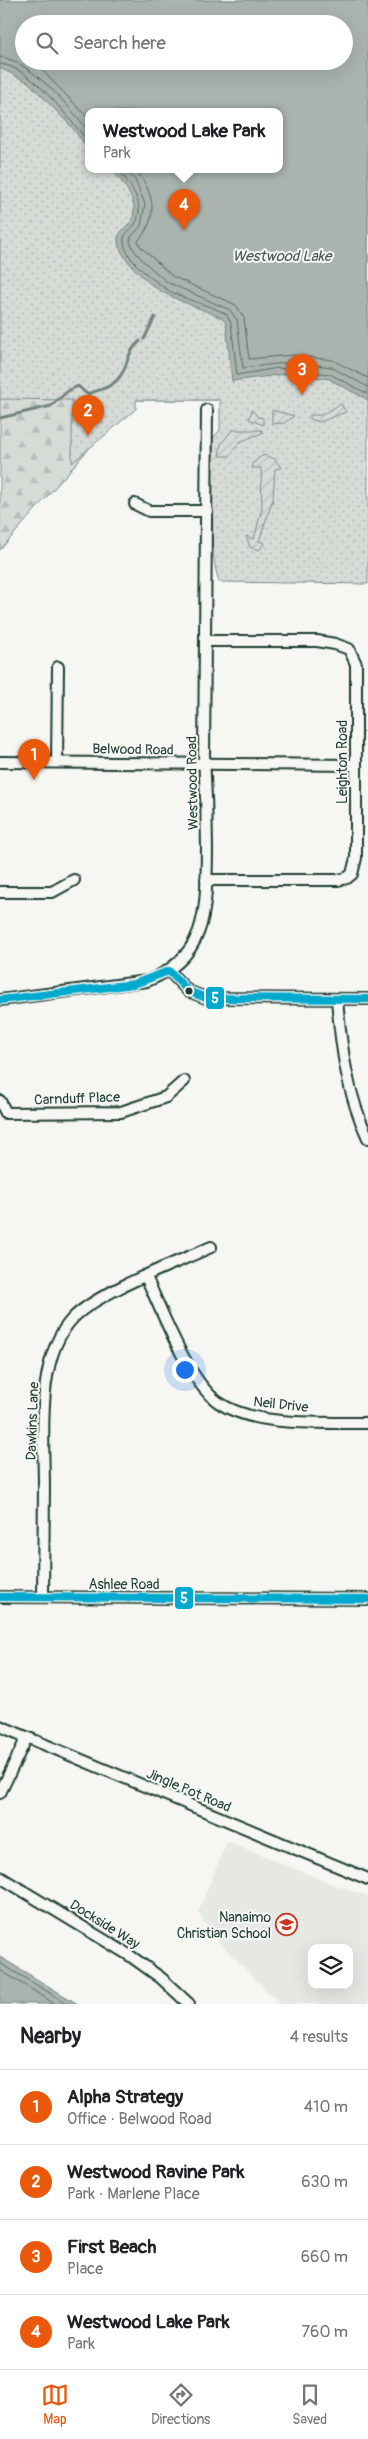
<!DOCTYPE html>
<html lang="en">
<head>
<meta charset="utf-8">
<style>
	body { margin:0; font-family:Pangolin,sans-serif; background:#f2f2f2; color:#202124 }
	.controls { position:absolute; right:15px; bottom:15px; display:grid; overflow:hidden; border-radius:10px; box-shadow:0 5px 20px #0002 }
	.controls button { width:45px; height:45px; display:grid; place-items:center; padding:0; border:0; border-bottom:1px solid #e0e0e0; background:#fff; color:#202124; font:25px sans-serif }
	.you { position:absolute; left:184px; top:1369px; width:18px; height:18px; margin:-12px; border:4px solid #fff; border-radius:50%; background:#1a73e8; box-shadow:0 0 0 8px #1a73e833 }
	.badge { display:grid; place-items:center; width:32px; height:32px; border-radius:50%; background:#ea580c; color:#fff; font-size:16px; font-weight:700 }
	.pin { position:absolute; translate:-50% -41px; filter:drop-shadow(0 1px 2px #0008) }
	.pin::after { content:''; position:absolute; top:26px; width:18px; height:15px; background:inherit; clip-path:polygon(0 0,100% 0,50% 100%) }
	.popup { position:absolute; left:85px; top:108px; width:198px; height:65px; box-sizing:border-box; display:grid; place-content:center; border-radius:10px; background:#fff; filter:drop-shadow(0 1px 4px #0005); font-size:16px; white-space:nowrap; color:#757577 }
	.popup b { font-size:19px; color:#202124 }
	.popup::after { content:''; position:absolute; left:50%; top:100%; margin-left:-10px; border:10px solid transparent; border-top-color:#fff }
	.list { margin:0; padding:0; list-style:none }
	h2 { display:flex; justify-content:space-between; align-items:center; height:65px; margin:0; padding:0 20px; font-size:21px }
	h2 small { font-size:16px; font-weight:400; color:#757577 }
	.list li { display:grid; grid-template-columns:32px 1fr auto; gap:15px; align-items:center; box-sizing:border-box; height:75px; padding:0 20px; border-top:1px solid #e0e0e0 }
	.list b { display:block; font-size:19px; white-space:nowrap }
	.list p { margin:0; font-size:16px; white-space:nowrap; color:#757577 }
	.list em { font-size:16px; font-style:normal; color:#757577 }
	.icon { flex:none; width:28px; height:28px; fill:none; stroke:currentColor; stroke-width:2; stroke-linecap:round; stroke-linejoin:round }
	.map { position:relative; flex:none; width:368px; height:2004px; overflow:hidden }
	.search { position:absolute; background:#fff; box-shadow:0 5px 20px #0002; left:15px; right:15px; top:15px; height:55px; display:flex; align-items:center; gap:12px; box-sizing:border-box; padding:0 18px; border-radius:28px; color:#757577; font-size:19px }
	.sheet { height:365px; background:#fff }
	nav { display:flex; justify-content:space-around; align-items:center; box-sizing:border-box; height:70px; border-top:1px solid #e0e0e0; background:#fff; font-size:14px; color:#757577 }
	nav a { display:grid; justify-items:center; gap:2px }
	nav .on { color:#ea580c }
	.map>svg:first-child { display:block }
	.built { fill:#e6e8e4; fill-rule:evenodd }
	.forest { fill:url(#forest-firs); stroke:#7a8c85 }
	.park { fill:url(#park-dots); stroke:#7a8c85; fill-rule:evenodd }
	.garden { fill:url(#garden-furrows); stroke:#7a8c85 }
	.water { fill:#aab3ae; stroke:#72847d; fill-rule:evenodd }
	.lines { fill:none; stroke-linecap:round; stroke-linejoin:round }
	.shore { stroke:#576c65; stroke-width:1 }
	.stream { stroke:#72847d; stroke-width:3 }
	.minor-casing { stroke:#1f3d34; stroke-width:14 }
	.minor { stroke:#f6f6f2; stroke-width:10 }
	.bus-1-casing { stroke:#f6f6f2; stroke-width:11 }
	.bus-1 { stroke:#00a9ce; stroke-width:8 }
	.bus-dot { fill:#1f3d34; stroke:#f6f6f2; stroke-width:2 }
	.labels { text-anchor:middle; stroke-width:4; stroke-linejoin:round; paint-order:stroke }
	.street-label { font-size:14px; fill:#1f3d34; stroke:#f6f6f2 }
	.poi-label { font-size:14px; fill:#1f3d34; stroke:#f6f6f2; text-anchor:end }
	.water-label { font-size:15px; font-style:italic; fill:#425a52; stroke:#f6f6f2 }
	.line-badge { stroke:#f6f6f2; stroke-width:2 }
	.badge-label { font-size:14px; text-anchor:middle; font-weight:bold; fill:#fff }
</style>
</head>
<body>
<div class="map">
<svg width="368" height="2004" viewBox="0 0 368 2004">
	<defs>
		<pattern id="forest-firs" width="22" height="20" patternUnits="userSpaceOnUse" patternTransform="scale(1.25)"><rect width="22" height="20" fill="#d6dbd6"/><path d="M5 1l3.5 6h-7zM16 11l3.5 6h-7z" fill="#b7bdb8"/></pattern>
		<pattern id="park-dots" width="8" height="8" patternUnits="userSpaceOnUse" patternTransform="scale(1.25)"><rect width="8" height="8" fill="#d6dbd6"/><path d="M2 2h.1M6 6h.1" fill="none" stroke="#b7bdb8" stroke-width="1.8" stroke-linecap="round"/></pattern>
		<pattern id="garden-furrows" width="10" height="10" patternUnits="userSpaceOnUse" patternTransform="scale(1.25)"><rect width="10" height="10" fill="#d6dbd6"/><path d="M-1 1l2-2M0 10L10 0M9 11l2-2" fill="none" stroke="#b7bdb8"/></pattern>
	</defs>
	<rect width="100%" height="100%" fill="#f6f6f2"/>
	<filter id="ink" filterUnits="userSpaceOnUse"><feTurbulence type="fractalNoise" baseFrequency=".02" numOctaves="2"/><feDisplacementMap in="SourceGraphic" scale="10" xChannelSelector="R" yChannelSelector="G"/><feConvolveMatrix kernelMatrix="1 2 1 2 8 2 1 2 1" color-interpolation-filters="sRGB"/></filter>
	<g filter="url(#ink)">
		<!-- built -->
		<path class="built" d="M227,1841L332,1884L368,1896V2004H280L215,1938L198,1912ZM312,1948H349V1985H312Z"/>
		<!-- forest -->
		<path class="forest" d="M0,68L89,169L220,400H135L123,410L0,550Z"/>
		<!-- park -->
		<path class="park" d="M0,0H368V584L219,582C207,546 213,478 213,438L220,430V400H136V409L72,463V400L0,399ZM24,24H344V61H24ZM89,111H279V169H89Z"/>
		<!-- garden -->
		<g class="garden">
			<path d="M341,404L346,412L319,422L310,419V415H321Z"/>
			<path d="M252,410L258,417L263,418V425L249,419Z"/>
			<path d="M272,410L294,416L284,423L272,424Z"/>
			<path d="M232,430H262V433L239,442L230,456H219L221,444Z"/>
			<path d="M263,455L275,459L281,468L275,469L273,499L259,541L265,543L259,550L250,547L246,536L254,539L262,508L261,468H252V464Z"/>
		</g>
		<!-- water -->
		<g class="water">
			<path d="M0,0H368V400L329,379L292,373L232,381L226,323L222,318C202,309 181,302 162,292C150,286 118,256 118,241C118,231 125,229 130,223C143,205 122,182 112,169H279V111H89V149L70,125L28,82L0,68ZM24,24H344V61H24Z"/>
			<path d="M0,1957L78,2004H0Z"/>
		</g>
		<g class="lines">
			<!-- shore -->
			<g class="shore">
				<path d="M0,57C29,59 73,110 89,132"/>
				<path d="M28,61L41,69L89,119"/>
				<path d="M0,64C33,67 68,119 89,142"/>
				<path d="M118,169C129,183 147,205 135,224C131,231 122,233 124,243C127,261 149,276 162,286C180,300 207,303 226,314L231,323L237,375L278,368L330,374L368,394"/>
				<path d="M126,169L135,180L145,204L141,226L131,237L130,242L134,250L142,260L167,282L230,310L237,320L243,368L292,362L331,367L368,387"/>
				<path d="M135,169C154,192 160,217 138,241L140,246L172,276L236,305L244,318L249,359L292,355L332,360L368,378"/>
				<path d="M0,1963L68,2004"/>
				<path d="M0,1970L55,2004"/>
			</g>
			<!-- stream -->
			<g class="stream">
				<path d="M144,339L155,317"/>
				<path d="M0,418L51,406L68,391L78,386L87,394C99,390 114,387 121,375C129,363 126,353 140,341"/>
			</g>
			<defs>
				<g id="minor">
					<path d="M135,504L149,511H207"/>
					<path d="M205,641H317L335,644L349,649L356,664V858L352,874L347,878L338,880H206"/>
					<path d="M0,762L356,765"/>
					<path d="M57,762L58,667"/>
					<path d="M0,892H52L74,880"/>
					<path d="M169,971L188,991L206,998L368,999"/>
					<path d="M337,999C341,1047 347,1094 368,1138"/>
					<path d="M0,1000L147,981C209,957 206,907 207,850C207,819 206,787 204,755L207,410"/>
					<path d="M0,1101L6,1113L121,1112L166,1097L184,1081"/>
					<path d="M146,1277C162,1311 188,1381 218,1402C255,1428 325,1422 368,1423"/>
					<path d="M0,1597L368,1599"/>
					<path d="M43,1597C43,1560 44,1524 44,1487C44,1436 35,1358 73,1318C100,1291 174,1264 211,1247"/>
					<path d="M0,1726L368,1879"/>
					<path d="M0,1793L27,1737"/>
					<path d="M0,1877L129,1955L161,1978L189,2004"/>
				</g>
			</defs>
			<!-- minor casing -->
			<use href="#minor" class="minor-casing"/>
			<!-- minor -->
			<use href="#minor" class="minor"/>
			<defs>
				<g id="bus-1">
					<path d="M0,1000L134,984L169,971L188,991L206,998L368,999"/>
					<path d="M0,1597L368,1599"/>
				</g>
			</defs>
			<!-- bus-1 casing -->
			<use href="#bus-1" class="bus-1-casing"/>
			<!-- bus-1 -->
			<use href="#bus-1" class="bus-1"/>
		</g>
	</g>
	<!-- icons -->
	<defs>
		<symbol id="school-ring" viewBox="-11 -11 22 22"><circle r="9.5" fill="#f6f6f2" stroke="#c8321e" stroke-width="1.5"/><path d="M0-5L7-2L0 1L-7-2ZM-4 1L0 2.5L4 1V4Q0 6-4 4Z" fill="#c8321e"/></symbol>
	</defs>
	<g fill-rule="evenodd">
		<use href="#school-ring" x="274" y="1912" width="25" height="25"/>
	</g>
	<!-- markers -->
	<circle class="bus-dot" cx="189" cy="991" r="4.5"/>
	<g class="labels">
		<!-- street labels -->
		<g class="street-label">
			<text transform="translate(133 749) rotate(1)" y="5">Belwood Road</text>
			<text transform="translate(342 762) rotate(-90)" y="5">Leighton Road</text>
			<text transform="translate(192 783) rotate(-91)" y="5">Westwood Road</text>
			<text transform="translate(77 1098) rotate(-2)" y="5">Carnduff Place</text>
			<text transform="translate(281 1404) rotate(6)" y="5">Neil Drive</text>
			<text transform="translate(32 1421) rotate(-88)" y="5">Dawkins Lane</text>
			<text x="124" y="1589">Ashlee Road</text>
			<text transform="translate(189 1790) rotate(23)" y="5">Jingle Pot Road</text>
			<text transform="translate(105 1924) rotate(32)" y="5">Dockside Way</text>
		</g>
		<!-- poi labels -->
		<g class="poi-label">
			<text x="271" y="1922">Nanaimo<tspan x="271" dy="16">Christian School</tspan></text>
		</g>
		<!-- water labels -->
		<g class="water-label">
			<text x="282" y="261">Westwood Lake</text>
		</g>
	</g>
	<g class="line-badge">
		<rect x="205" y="986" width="20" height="24" rx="5" fill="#00a9ce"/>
		<rect x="174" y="1586" width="20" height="24" rx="5" fill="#00a9ce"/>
	</g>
	<g class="badge-label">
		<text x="215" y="1003">5</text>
		<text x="184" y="1603">5</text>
	</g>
</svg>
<div class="controls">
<button><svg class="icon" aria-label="layers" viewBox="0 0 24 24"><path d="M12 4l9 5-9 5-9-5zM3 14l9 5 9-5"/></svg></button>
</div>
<div class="you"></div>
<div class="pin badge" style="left:34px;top:780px">1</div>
<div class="pin badge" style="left:88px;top:436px">2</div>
<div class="pin badge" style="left:302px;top:395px">3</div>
<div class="pin badge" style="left:184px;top:230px">4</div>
<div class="popup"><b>Westwood Lake Park</b>Park</div>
<div class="search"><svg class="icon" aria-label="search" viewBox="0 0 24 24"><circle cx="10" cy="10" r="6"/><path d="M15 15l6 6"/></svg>Search here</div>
</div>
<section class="sheet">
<h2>Nearby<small>4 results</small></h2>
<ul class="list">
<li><span class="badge">1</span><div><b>Alpha Strategy</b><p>Office · Belwood Road</p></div><em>410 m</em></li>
<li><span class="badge">2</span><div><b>Westwood Ravine Park</b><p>Park · Marlene Place</p></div><em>630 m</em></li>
<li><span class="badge">3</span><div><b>First Beach</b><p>Place</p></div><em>660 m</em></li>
<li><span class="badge">4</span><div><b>Westwood Lake Park</b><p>Park</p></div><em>760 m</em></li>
</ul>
</section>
<nav>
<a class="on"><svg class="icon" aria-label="map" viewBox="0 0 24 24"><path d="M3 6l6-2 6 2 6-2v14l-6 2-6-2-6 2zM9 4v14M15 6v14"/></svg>Map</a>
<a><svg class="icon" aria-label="directions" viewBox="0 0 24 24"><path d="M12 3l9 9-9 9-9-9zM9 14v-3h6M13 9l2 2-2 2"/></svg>Directions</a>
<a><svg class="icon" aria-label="saved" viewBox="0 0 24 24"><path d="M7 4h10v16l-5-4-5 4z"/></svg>Saved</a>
</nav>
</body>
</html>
